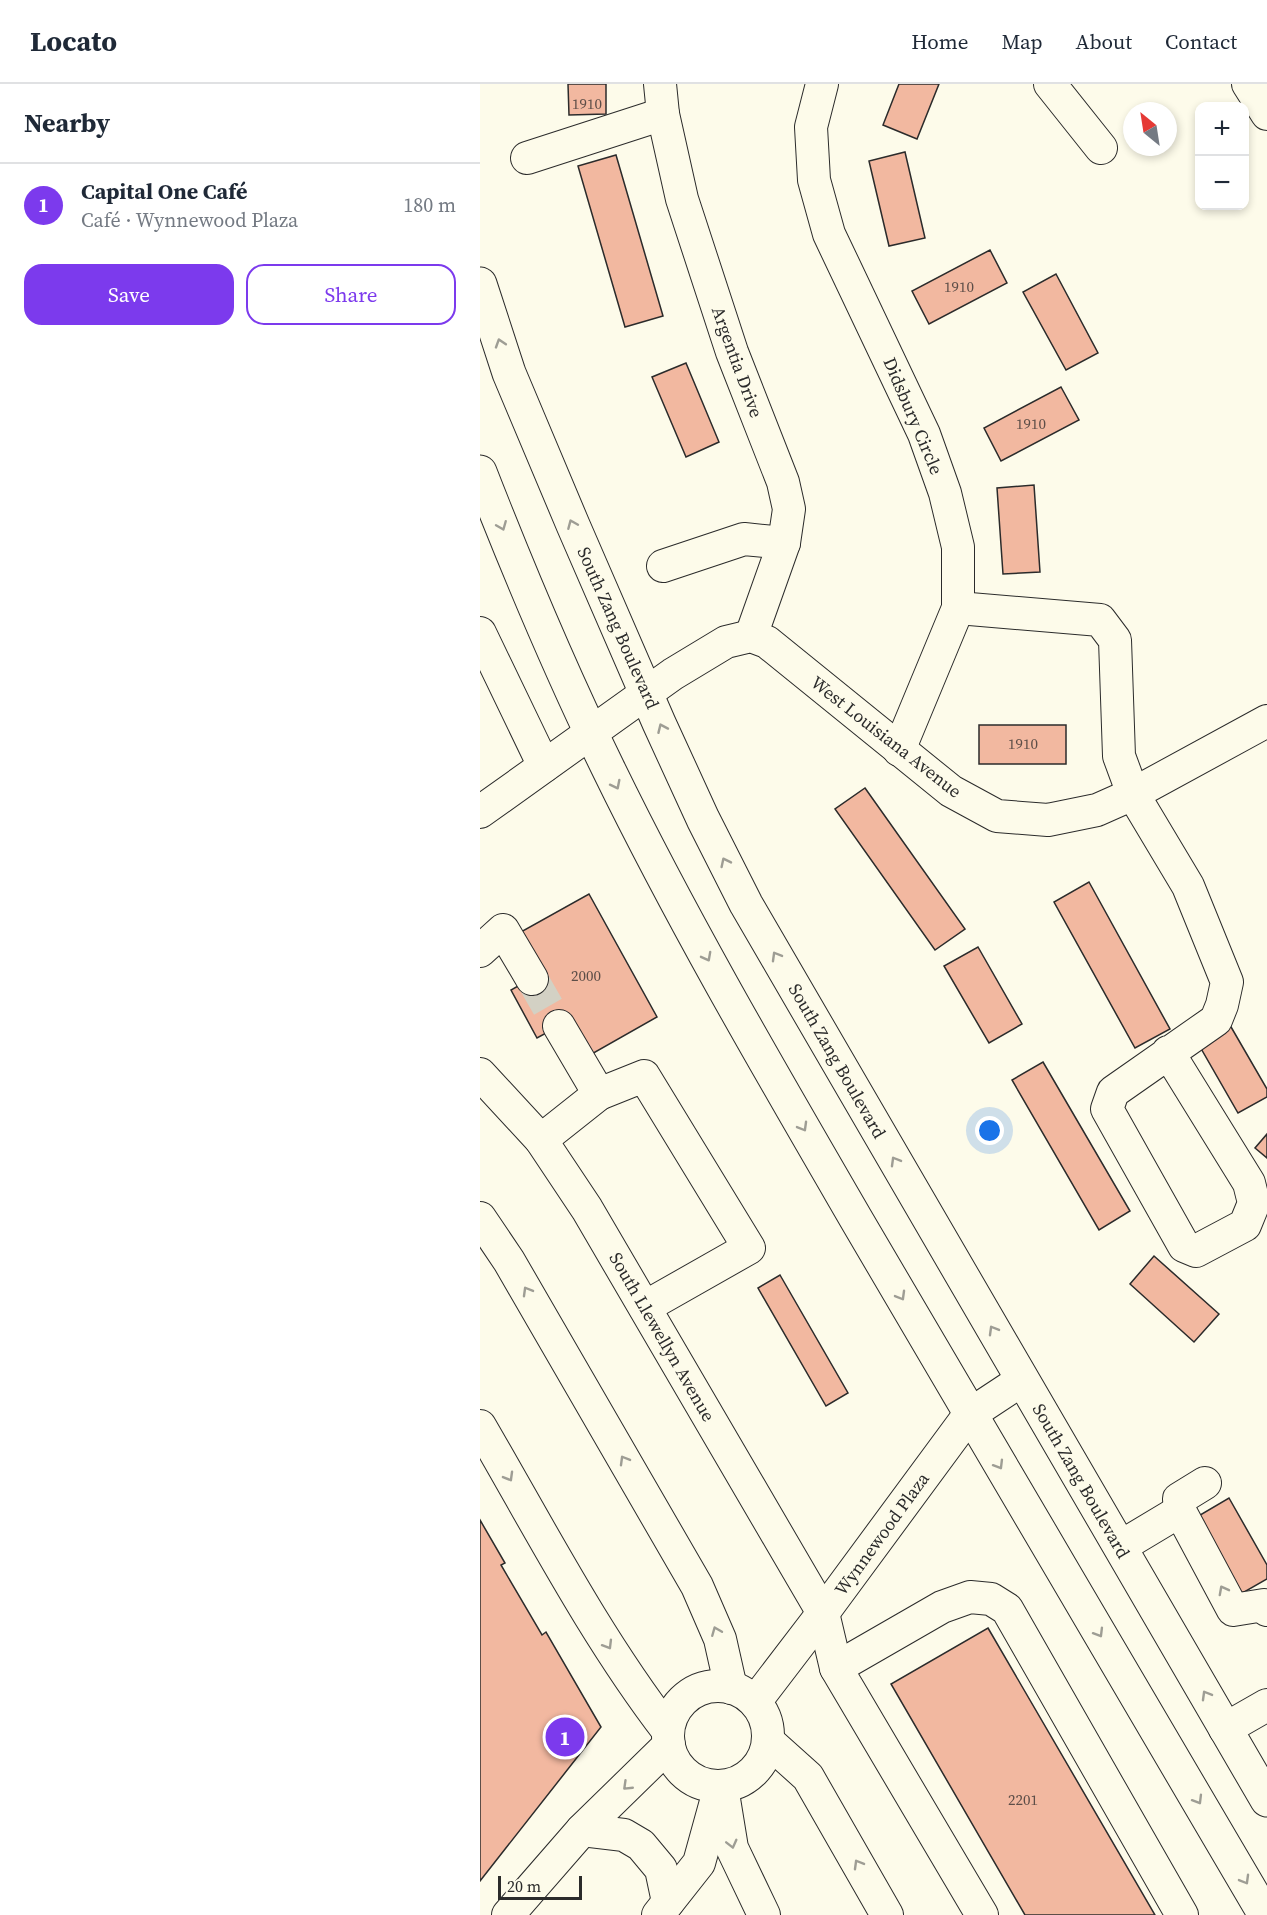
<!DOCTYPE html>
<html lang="en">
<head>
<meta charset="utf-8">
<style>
	body { margin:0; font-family:"Source Serif 4",serif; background:#f6f6f7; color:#1f2937 }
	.controls { position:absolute; right:18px; top:18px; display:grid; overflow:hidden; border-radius:12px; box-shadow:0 3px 9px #0003 }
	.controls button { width:54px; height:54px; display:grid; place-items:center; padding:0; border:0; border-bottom:2px solid #e0e1e3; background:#fff; color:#1f2937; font:30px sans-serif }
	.compass { position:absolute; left:643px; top:18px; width:54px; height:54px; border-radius:50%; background:#fff; box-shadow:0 3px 9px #0003; rotate:330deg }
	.scale { position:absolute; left:18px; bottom:15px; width:84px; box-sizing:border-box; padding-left:6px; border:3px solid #2b2b2b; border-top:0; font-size:16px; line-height:21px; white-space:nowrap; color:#2b2b2b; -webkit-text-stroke:4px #fdfbea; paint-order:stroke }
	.you { position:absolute; left:510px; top:1047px; width:21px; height:21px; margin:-15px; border:4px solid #fff; border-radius:50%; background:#1a73e8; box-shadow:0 0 0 9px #1a73e833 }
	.badge { display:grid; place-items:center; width:39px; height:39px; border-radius:50%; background:#7c3aed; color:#fff; font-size:20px; font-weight:700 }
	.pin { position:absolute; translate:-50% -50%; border:3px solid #fff; box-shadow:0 2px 6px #0006 }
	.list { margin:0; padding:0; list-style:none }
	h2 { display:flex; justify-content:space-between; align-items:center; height:78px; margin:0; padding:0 24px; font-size:26px }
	h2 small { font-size:20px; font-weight:400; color:#747a83 }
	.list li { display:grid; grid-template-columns:39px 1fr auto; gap:18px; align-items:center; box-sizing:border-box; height:84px; padding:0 24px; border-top:2px solid #e0e1e3 }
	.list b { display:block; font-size:22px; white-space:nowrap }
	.list p { margin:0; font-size:20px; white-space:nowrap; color:#747a83 }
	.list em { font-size:20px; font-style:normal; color:#747a83 }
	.actions { display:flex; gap:12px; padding:18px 24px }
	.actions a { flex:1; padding:14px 0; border:2px solid #7c3aed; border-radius:18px; text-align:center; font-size:21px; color:#7c3aed }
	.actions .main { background:#7c3aed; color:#fff }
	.map { position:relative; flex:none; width:787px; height:1831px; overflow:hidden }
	header { display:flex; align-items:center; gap:36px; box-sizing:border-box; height:84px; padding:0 30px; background:#fff; border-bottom:2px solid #e0e1e3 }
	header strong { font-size:28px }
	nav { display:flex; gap:33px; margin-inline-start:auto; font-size:21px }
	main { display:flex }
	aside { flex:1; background:#fff }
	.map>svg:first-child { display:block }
	.building { fill:#f2b8a0; stroke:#2b2b2b; stroke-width:1.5 }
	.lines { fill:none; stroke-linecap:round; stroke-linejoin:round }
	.minor-tunnel { stroke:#d3d1c4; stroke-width:32; stroke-dasharray:32 16; stroke-linecap:butt }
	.minor-casing { stroke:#2b2b2b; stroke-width:34 }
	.major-casing { stroke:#2b2b2b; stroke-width:35 }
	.minor { stroke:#fdfbea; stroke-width:32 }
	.major { stroke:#fdfbea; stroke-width:33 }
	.oneway { stroke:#9e9d94 }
	.labels { text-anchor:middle; stroke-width:4.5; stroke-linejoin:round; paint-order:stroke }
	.number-label { font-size:15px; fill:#5d4e48 }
	.street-label { font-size:18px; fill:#2b2b2b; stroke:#fdfbea }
</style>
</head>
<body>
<header>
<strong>Locato</strong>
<nav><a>Home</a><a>Map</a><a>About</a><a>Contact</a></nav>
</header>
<main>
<aside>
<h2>Nearby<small></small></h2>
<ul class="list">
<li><span class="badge">1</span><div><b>Capital One Café</b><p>Café · Wynnewood Plaza</p></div><em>180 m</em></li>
</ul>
<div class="actions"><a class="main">Save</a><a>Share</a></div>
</aside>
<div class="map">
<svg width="787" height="1831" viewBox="0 0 787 1831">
	<rect width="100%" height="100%" fill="#fdfbea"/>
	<!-- building -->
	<g class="building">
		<path d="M88,0H126V30L89,31Z"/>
		<path d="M419,0H459L437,55L403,41Z"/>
		<path d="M425,68L445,154L409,162L389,77Z"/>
		<path d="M136,71L183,232L145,243L98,82Z"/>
		<path d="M510,166L527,199L449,240L432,207Z"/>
		<path d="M576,190L618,269L586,286L543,208Z"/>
		<path d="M206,279L239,358L206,373L172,293Z"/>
		<path d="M581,303L599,336L521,377L504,344Z"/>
		<path d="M554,401L560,488L523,490L517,404Z"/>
		<rect x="499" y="641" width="87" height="39"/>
		<path d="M385,704L485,845L455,866L355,725Z"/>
		<path d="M609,798L690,945L655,964L574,818Z"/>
		<path d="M109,810L177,933L110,971L90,936L57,954L31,906L61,889L39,849Z"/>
		<path d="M498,863L542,940L509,959L464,882Z"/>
		<path d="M747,936L787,1005V1013L758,1029L715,954Z"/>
		<path d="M563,978L650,1127L619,1146L532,996Z"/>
		<path d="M787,1050V1074L775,1064Z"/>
		<path d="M674,1172L739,1230L714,1258L650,1200Z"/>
		<path d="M300,1191L368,1309L346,1322L278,1204Z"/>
		<path d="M749,1414L787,1481V1495L759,1511L715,1434Z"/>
		<path d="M0,1436L25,1479L21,1481L62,1551L66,1548L121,1643L0,1797Z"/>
		<path d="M508,1544L675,1831H545L411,1600Z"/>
	</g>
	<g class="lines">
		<!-- minor-tunnel -->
		<path class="minor-tunnel" d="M52,895L79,942"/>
		<defs>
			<g id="minor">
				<path d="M180,0L183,30L202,115L252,268L303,398L309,425L304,459L271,552"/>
				<path d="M342,0L331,43L334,96L349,150L444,350L465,409L478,463V524L419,666"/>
				<path d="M570,0L621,64"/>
				<path d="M768,0L787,30"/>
				<path d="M47,74L183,30"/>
				<path d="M183,482L264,455L304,459"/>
				<path d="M478,524L620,536L635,556L639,672L653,710L708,802L747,898L742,921L736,936L633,1008L627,1025L704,1162L716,1167L765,1141L774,1119L769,1099L688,968"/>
				<path d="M0,549L64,682"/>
				<path d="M0,728L193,590L246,558L271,552L287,558L471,707L517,732L568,736L617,726L653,710L787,637"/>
				<path d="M0,867L23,846L52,895"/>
				<path d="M79,942L119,1010"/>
				<path d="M0,990L61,1056L107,1125L343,1529L356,1584L502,1831"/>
				<path d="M61,1056L119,1010L164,992L269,1164L165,1223"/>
				<path d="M0,1134L29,1177L217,1502L240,1555L251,1604"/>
				<path d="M0,1342C60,1445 115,1552 188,1647"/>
				<path d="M700,1427L699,1415L725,1399"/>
				<path d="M640,1463L700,1427L753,1526L784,1521L787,1526"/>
				<path d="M356,1584L462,1523L490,1513L511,1515L527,1525L702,1831"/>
				<circle cx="238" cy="1652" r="50"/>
				<path d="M275,1618L343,1529L489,1331L542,1296"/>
				<path d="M745,1645L787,1621"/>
				<path d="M289,1658L328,1693L407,1831"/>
				<path d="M243,1709L252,1764L284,1831"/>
				<path d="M102,1746L144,1751L161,1761L181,1785L188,1818"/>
				<path d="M28,1831L102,1746L189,1661"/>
				<path d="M178,1831L219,1779L240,1703"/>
			</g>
			<g id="major">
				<path d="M0,200L29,289L93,441L179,639L223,735L266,820L787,1716"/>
				<path d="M0,388C39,488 81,588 128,684C204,840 292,990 379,1140C513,1371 651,1600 785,1831"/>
			</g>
		</defs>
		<!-- minor casing -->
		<use href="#minor" class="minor-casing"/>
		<!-- major casing -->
		<use href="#major" class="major-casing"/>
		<!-- minor -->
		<use href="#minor" class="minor"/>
		<!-- major -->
		<use href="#major" class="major"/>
	</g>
	<!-- one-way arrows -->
	<defs><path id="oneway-chevron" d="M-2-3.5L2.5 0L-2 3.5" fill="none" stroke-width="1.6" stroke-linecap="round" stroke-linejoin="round" transform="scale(1.5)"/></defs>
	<g class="oneway">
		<use href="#oneway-chevron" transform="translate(20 259) rotate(-108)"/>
		<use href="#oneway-chevron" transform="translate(92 440) rotate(-113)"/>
		<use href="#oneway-chevron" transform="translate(22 442) rotate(68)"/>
		<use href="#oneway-chevron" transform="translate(182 644) rotate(-114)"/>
		<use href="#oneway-chevron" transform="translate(136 701) rotate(63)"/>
		<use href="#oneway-chevron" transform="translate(245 778) rotate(-116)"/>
		<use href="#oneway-chevron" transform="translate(296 872) rotate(-120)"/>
		<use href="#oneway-chevron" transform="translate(227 873) rotate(62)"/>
		<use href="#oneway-chevron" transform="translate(323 1043) rotate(60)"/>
		<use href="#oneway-chevron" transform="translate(415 1077) rotate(-120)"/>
		<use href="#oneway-chevron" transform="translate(47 1207) rotate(-120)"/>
		<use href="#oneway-chevron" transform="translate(421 1212) rotate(60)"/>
		<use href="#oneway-chevron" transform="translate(513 1246) rotate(-120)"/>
		<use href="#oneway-chevron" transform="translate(144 1376) rotate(-120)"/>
		<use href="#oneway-chevron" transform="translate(519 1381) rotate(59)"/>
		<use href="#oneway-chevron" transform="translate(29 1393) rotate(60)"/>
		<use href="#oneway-chevron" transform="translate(743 1506) rotate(-118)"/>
		<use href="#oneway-chevron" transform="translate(236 1547) rotate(-112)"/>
		<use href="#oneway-chevron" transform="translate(619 1549) rotate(59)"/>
		<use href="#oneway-chevron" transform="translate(128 1561) rotate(59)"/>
		<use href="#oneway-chevron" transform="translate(726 1611) rotate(-120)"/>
		<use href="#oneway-chevron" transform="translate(147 1702) rotate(136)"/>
		<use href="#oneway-chevron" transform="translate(718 1716) rotate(59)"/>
		<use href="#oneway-chevron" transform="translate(252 1760) rotate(76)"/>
		<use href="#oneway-chevron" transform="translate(378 1780) rotate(-120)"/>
		<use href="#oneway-chevron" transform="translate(765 1796) rotate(60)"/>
	</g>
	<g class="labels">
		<!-- number labels -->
		<g class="number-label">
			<text x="107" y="25">1910</text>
			<text x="479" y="208">1910</text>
			<text x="551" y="345">1910</text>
			<text x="543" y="665">1910</text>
			<text x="106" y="897">2000</text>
			<text x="543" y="1721">2201</text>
		</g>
		<!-- street labels -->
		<g class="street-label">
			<text transform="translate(257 278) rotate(70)" y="6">Argentia Drive</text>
			<text transform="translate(433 332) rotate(67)" y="6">Didsbury Circle</text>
			<text transform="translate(138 544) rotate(66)" y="6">South Zang Boulevard</text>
			<text transform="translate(406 653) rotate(38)" y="6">West Louisiana Avenue</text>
			<text transform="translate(357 977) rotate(60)" y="6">South Zang Boulevard</text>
			<text transform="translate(182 1253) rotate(60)" y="6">South Llewellyn Avenue</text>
			<text transform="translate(601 1397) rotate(60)" y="6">South Zang Boulevard</text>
			<text transform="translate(402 1450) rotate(-54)" y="6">Wynnewood Plaza</text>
		</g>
	</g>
</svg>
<div class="controls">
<button>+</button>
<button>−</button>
</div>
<svg class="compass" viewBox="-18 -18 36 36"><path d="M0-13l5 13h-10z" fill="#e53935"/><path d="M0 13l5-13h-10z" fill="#747a83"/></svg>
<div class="scale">20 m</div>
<div class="you"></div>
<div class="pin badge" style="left:85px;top:1653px">1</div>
</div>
</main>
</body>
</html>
